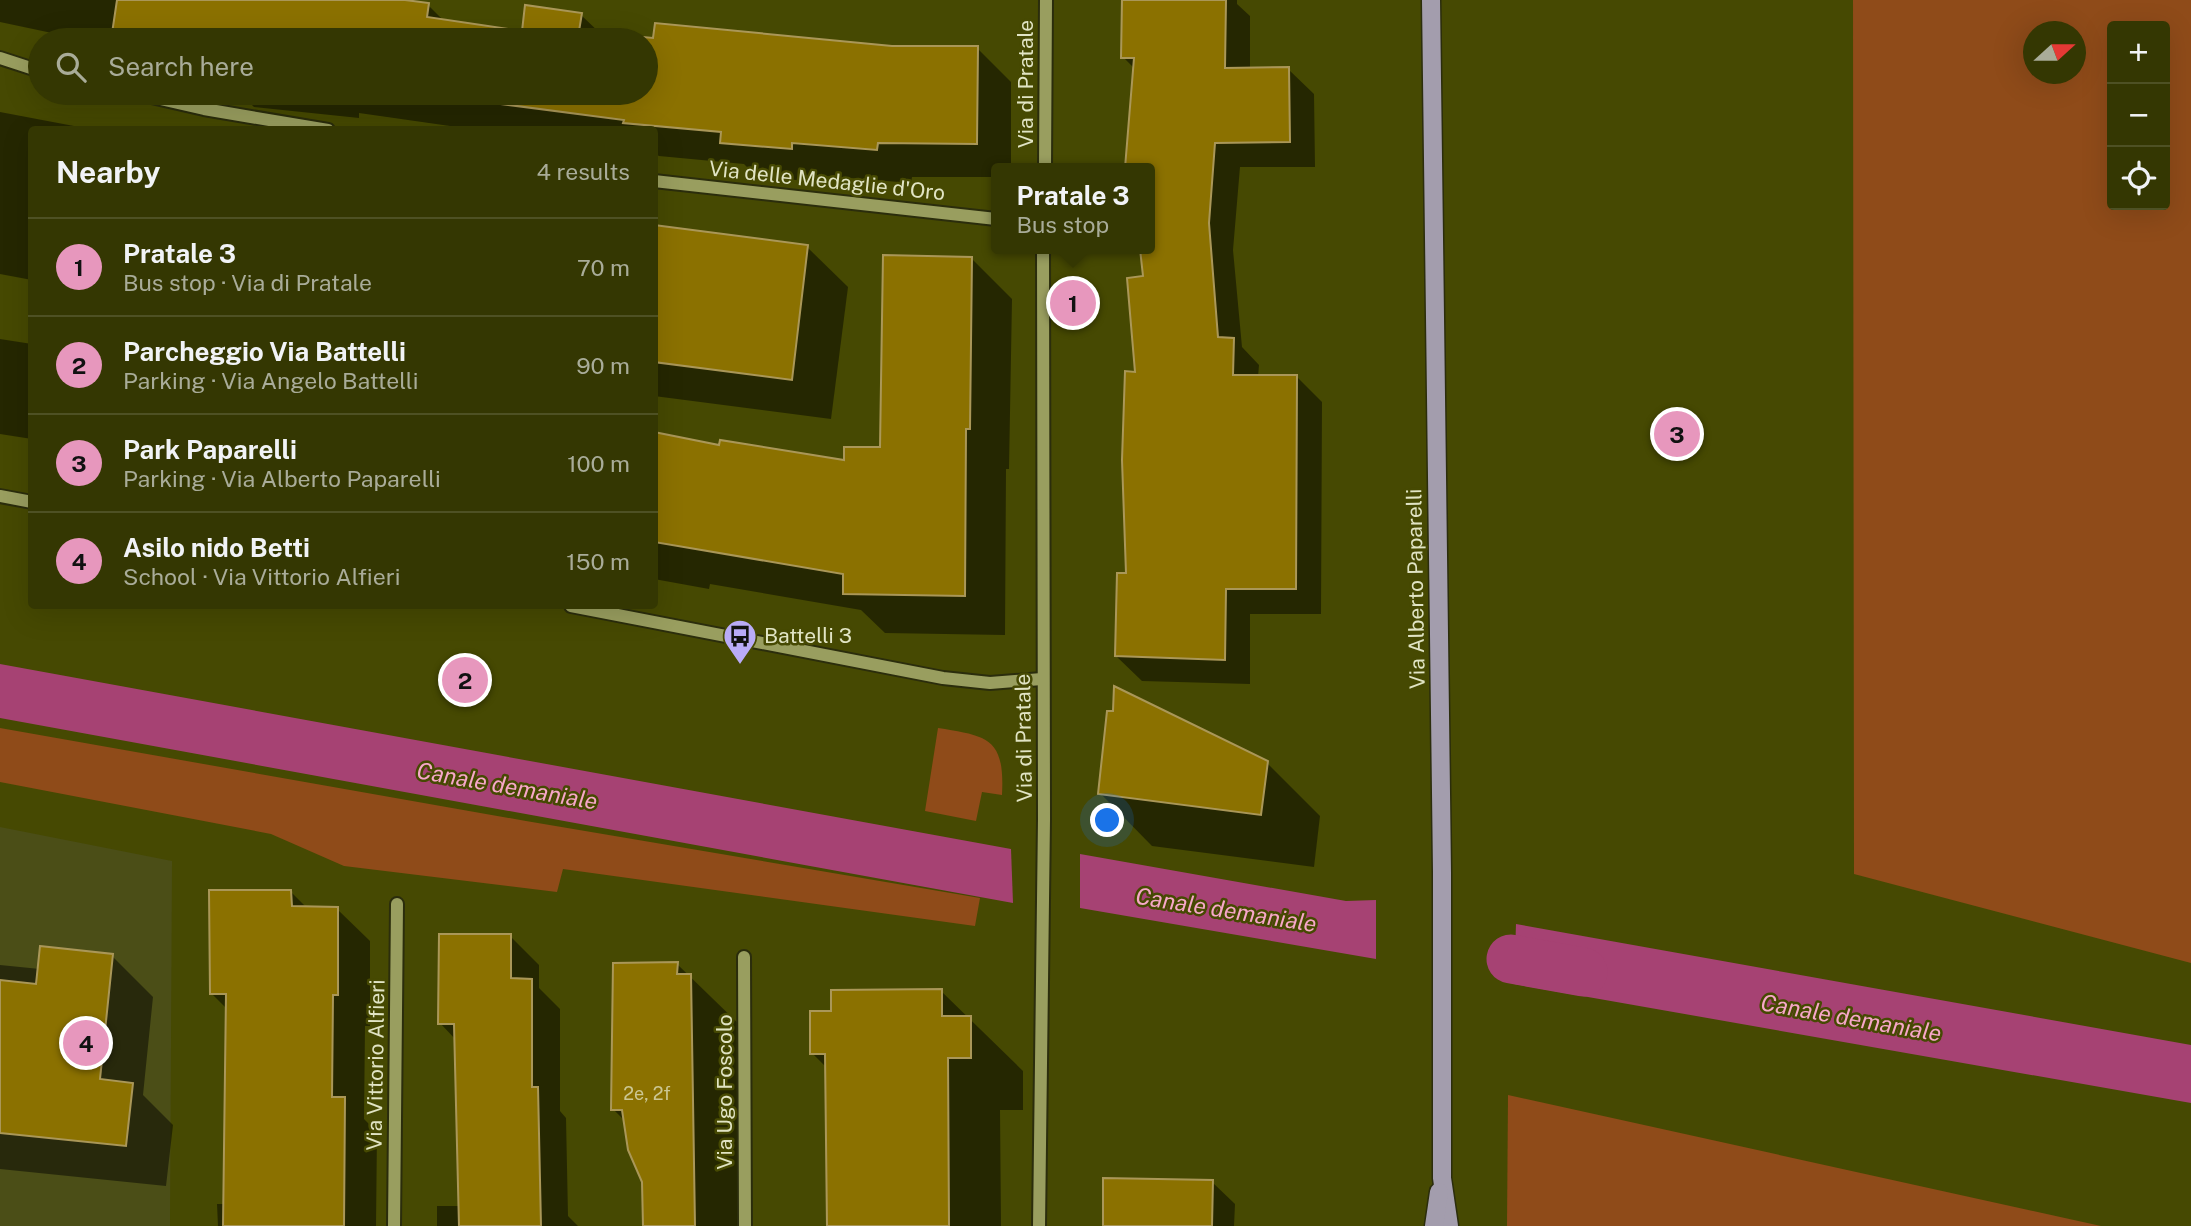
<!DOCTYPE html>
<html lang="en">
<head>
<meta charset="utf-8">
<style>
	body { margin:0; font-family:"Public Sans",sans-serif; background:#3c3f0c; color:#f1f3f6 }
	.controls { position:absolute; right:21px; top:21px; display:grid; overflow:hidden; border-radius:7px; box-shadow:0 7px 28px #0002 }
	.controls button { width:63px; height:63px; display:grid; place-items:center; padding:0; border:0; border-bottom:2px solid #4e5124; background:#343702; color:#f1f3f6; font:35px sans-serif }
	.compass { position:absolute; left:2023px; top:21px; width:63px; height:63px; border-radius:50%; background:#343702; box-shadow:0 7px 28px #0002; rotate:69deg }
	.you { position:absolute; left:1108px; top:821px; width:24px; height:24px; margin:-18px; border:5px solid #fff; border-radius:50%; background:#1a73e8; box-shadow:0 0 0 10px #1a73e833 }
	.badge { display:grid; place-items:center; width:46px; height:46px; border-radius:50%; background:#e797bd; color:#111; font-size:23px; font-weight:700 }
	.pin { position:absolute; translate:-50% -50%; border:4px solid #fff; box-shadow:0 2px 7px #0006 }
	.popup { position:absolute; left:991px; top:163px; width:164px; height:91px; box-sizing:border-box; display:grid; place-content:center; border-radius:7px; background:#343702; filter:drop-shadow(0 2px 5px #0005); font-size:23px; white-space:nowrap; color:#a9ac99 }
	.popup b { font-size:26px; color:#f1f3f6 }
	.popup::after { content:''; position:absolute; left:50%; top:100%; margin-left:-14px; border:14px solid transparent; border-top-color:#343702 }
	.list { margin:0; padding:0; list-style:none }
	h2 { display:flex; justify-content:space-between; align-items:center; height:91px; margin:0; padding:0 28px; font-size:30px }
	h2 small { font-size:23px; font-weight:400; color:#a9ac99 }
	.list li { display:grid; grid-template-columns:46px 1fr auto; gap:21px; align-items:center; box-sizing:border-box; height:98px; padding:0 28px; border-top:2px solid #4e5124 }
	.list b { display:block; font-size:26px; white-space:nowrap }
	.list p { margin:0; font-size:23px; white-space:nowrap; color:#a9ac99 }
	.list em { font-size:23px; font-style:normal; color:#a9ac99 }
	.icon { flex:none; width:38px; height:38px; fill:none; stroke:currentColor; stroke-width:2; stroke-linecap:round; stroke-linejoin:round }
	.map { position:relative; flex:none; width:2191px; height:1226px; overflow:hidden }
	.search { position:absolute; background:#343702; box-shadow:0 7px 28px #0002; left:28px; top:28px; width:630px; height:77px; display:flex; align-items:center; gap:18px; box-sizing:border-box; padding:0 24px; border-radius:38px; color:#a9ac99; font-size:26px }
	.panel { position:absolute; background:#343702; box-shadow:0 7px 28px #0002; left:28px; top:126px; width:630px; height:483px; border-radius:7px }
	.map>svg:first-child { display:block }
	.built { fill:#4b4e17 }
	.green { fill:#8f4b19; fill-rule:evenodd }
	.water { fill:#a64273 }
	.shadow { fill:#0007 }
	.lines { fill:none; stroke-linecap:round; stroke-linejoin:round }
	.canal { stroke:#a64273; stroke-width:49 }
	.building { fill:#8b7100; stroke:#aa9758; stroke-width:2 }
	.minor-casing { stroke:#2b2d0c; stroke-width:16 }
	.major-casing { stroke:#2b2d0c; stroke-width:21 }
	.minor { stroke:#999e5f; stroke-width:12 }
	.major { stroke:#a39dad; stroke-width:18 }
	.labels { text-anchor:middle; stroke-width:5; stroke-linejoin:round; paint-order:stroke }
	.number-label { font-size:18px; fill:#ccc793 }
	.street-label { font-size:21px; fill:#e1e4c4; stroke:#464902 }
	.poi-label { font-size:21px; fill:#e1e4c4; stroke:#464902; text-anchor:start }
	.water-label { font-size:23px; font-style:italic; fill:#f7a7c9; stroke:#464902 }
</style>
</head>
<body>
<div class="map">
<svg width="2191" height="1226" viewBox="0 0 2191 1226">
	<rect width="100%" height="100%" fill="#464902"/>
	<!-- built -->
	<path class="built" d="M0,827L172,861L170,1226H0Z"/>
	<!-- green -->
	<g class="green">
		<path d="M1853,0H2191V963L1854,874ZM2165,26V205H2112V26ZM2034,32H2076V74H2034Z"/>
		<path d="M0,728L526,821L980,898L975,926L563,869L557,892L344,866L271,834L0,782Z"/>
		<path d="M938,728C988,736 1005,738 1002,795L982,792L976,821L925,811Z"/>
		<path d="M1508,1095L2101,1226H1507Z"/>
	</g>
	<!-- water -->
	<g class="water">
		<path d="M0,664L1011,849L1013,903L0,718Z"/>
		<path d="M1080,854L1346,901L1376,900V959L1080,908Z"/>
		<path d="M1516,924L2191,1045V1103L1514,984Z"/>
	</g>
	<!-- shadow -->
	<g class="shadow">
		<path d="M0,0H381L428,5L444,21L523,33L581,15L602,35L655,40L977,48L1011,82V168H996V177H912L911,183L826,176L825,183L756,176L744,164L659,156L654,153V130H478L359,113V118L254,107L240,93H646V40H85L0,22Z"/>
		<path d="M1124,0H1237V4L1250,16V69H1288L1314,94L1315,167H1240L1233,250L1242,347L1259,365L1258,377H1297L1322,402L1321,614H1250V684L1142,681L1116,656L1128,574L1137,374L1145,278L1142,249H1150V168H1127L1135,69L1123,57Z"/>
		<path d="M0,112L95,130H32V280L0,274Z"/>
		<path d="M654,227L807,247L848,287L831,419L654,396Z"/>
		<path d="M971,258L1012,299L1009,469H1006L1005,635L885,633L861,610L710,584L709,589L654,579V434L721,447L846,462L881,449Z"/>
		<path d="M0,339L32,344V439L0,434Z"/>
		<path d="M1267,763L1320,816L1314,867L1152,846L1100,793Z"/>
		<path d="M291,892L307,908L337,909L370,941V1026H365L364,1119L377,1132L376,1226H218L217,1204H225L228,1010L211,993Z"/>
		<path d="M510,936L539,965V988L560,1009V1111L566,1118L568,1216L578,1226H437V1206H461L456,1040L440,1023Z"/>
		<path d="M112,956L153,997L143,1095L173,1125L166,1186L0,1169V965L40,969Z"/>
		<path d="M677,964L743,1028L748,1226H646L644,1182L626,1122L613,1109Z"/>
		<path d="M941,991L1023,1071V1110H1000L1001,1226H829L827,1068L812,1053L833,1013Z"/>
		<path d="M1212,1182L1235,1204L1234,1226H1105Z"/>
	</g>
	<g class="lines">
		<!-- canal -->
		<path class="canal" d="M1511,959L1583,972"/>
	</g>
	<!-- building -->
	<g class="building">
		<path d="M117,0H405L429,3L427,17L522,31L525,5L582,13L579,31L653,38L655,23L892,46H978L977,144L878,143L877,150L792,143V149L720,143L721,132L623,123L624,120L417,93H646V40H111Z"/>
		<path d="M1122,0H1226L1225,68L1289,67L1290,142L1215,143L1209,223L1218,337L1234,338L1233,375H1297L1296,589H1226L1225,660L1115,656L1117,573H1126L1122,460L1125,371L1135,372L1127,278L1143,276L1140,249H1150V168H1125L1134,58H1121Z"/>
		<path d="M654,225L808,245L792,380L654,362Z"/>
		<path d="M883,255L972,257L970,429H966L965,596L843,594V574L654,542V432L719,445L720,440L844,460V447H880Z"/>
		<path d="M1114,686L1268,761L1261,815L1098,794L1107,711H1113Z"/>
		<path d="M209,890H291L292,906L338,907V995H333L332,1097H345L344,1226H223L226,994H210Z"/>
		<path d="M439,934H511V978L532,979V1087H538L541,1226H459L454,1024H438Z"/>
		<path d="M40,946L113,954L100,1079L133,1083L126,1146L0,1133V980L36,984Z"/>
		<path d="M678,962L677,974H691L695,1226H643L642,1182L628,1150L622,1110H611L613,963Z"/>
		<path d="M942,989V1016H971V1058H948L949,1226H827L825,1054H810V1011H831V990Z"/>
		<path d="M1103,1178L1213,1180L1212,1226H1103Z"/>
	</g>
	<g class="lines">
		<defs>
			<g id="minor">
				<path d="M0,58L40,71"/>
				<path d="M134,93L204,109L328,130"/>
				<path d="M1045,168L1046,0"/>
				<path d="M654,181L996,219"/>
				<path d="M0,496L32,502"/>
				<path d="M571,606L943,678L990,683L1042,679"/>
				<path d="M744,957L745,1226"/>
				<path d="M394,1226L397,904"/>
				<path d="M1039,1226L1044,819L1043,249"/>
			</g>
			<g id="major">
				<path d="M1431,0L1442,872V1178L1449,1226"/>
				<path d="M1434,1226L1439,1192"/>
			</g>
		</defs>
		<!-- minor casing -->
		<use href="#minor" class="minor-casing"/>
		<!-- major casing -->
		<use href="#major" class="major-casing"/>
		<!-- minor -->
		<use href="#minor" class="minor"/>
		<!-- major -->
		<use href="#major" class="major"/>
	</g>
	<!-- icons -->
	<defs>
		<symbol id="bus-pin" viewBox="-11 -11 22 30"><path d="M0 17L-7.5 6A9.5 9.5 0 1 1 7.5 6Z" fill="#b9abf7" stroke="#464902"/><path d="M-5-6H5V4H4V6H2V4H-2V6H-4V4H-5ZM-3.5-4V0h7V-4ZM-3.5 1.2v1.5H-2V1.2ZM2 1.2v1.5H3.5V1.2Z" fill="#111"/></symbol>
	</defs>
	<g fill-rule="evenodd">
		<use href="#bus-pin" x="721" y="617" width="38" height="52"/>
	</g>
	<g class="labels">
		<!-- number labels -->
		<g class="number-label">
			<text x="647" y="1100">2e, 2f</text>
		</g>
		<!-- street labels -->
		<g class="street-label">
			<text transform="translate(1026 84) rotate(-90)" y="7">Via di Pratale</text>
			<text transform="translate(827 181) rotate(6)" y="7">Via delle Medaglie d'Oro</text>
			<text transform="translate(1416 589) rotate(-91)" y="7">Via Alberto Paparelli</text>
			<text transform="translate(1024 738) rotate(-91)" y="7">Via di Pratale</text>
			<text transform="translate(376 1065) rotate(-89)" y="7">Via Vittorio Alfieri</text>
			<text transform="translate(725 1092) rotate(-90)" y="7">Via Ugo Foscolo</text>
		</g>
		<!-- poi labels -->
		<g class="poi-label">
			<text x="764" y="643">Battelli 3</text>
		</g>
		<!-- water labels -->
		<g class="water-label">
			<text transform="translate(507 786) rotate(10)" y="8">Canale demaniale</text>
			<text transform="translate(1226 910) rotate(9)" y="8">Canale demaniale</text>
			<text transform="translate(1851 1018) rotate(10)" y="8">Canale demaniale</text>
		</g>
	</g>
</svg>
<div class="controls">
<button>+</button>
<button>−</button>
<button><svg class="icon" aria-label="locate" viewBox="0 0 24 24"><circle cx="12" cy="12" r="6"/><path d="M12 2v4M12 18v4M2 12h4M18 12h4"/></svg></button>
</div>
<svg class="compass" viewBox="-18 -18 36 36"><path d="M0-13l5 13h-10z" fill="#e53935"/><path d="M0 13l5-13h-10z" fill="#a9ac99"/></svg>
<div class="you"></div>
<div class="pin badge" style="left:1073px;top:303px">1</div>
<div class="popup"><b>Pratale 3</b>Bus stop</div>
<div class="pin badge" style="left:465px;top:680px">2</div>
<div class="pin badge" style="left:1677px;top:434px">3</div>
<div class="pin badge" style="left:86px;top:1043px">4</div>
<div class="search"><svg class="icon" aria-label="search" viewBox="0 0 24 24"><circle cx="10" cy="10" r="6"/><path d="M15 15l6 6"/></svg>Search here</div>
<section class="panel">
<h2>Nearby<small>4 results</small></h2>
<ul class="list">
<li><span class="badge">1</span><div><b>Pratale 3</b><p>Bus stop · Via di Pratale</p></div><em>70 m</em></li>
<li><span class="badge">2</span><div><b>Parcheggio Via Battelli</b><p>Parking · Via Angelo Battelli</p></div><em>90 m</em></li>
<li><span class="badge">3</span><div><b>Park Paparelli</b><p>Parking · Via Alberto Paparelli</p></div><em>100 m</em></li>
<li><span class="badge">4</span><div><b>Asilo nido Betti</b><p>School · Via Vittorio Alfieri</p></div><em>150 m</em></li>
</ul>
</section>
</div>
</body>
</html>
